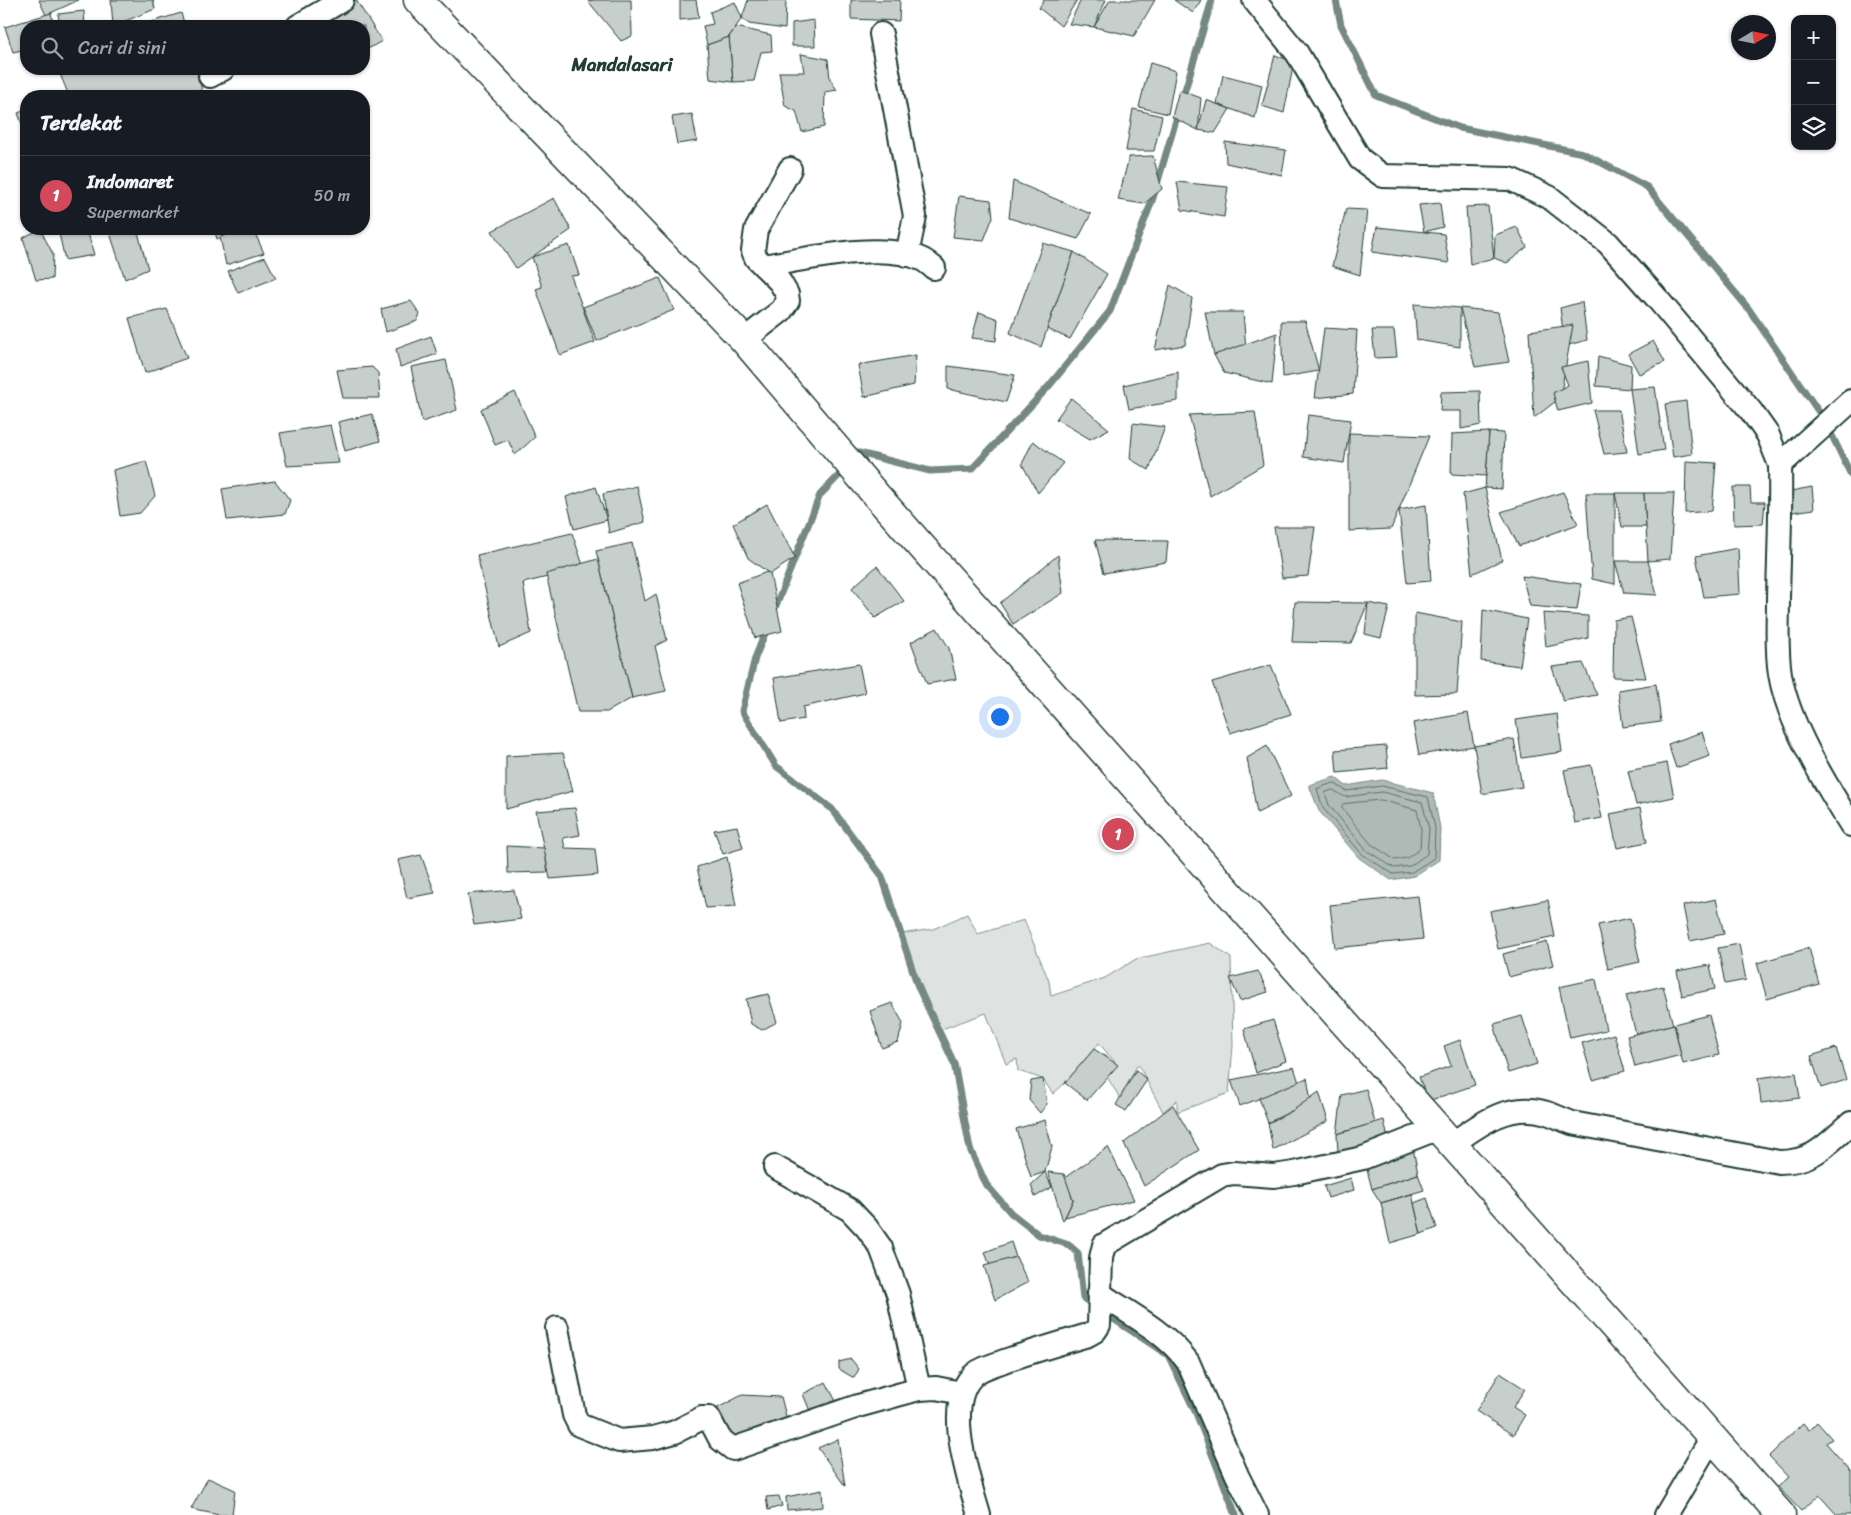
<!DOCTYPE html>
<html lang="id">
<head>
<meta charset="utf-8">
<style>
	body { margin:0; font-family:Sriracha,sans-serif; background:#242831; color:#f1f3f6 }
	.controls { position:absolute; right:15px; top:15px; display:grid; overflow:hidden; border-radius:10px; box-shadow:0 1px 4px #0004 }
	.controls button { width:45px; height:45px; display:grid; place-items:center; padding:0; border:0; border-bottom:1px solid #363941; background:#171b24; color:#f1f3f6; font:25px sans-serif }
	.compass { position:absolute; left:1731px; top:15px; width:45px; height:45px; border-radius:50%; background:#171b24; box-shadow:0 1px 4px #0004; rotate:80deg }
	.you { position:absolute; left:999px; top:716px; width:18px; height:18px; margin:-12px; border:4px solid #fff; border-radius:50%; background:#1a73e8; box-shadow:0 0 0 8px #1a73e833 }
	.badge { display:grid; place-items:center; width:32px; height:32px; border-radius:50%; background:#d1495b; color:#fff; font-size:16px; font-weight:700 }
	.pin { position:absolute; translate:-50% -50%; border:2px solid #fff; box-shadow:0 1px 5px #0006 }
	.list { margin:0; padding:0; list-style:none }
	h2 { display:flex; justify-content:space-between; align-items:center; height:65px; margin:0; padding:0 20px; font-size:21px }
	h2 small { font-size:16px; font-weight:400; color:#9ea1a6 }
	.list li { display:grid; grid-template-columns:32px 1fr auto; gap:15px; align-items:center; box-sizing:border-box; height:80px; padding:0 20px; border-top:1px solid #363941 }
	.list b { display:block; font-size:19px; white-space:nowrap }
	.list p { margin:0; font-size:16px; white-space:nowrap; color:#9ea1a6 }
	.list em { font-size:16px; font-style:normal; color:#9ea1a6 }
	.icon { flex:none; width:28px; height:28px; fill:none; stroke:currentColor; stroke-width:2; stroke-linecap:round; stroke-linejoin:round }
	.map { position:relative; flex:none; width:1851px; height:1515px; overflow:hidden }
	.search { position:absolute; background:#171b24; box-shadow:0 1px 4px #0004; left:20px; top:20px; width:350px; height:55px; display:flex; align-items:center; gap:12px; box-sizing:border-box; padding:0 18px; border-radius:20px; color:#9ea1a6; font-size:19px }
	.panel { position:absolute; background:#171b24; box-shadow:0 1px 4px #0004; left:20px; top:90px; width:350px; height:145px; border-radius:20px }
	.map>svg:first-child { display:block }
	.green { fill:#dee3e2; stroke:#7e908b }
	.water { fill:#afbab7; stroke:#758883 }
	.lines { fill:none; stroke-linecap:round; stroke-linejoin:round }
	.shore { stroke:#596f68; stroke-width:1 }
	.stream { stroke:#758883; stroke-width:7 }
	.building { fill:#c7cfcc; stroke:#1f3d34 }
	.minor-casing { stroke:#1f3d34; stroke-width:26 }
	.primary-casing { stroke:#1f3d34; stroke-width:31 }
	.minor { stroke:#fff; stroke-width:22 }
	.primary { stroke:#fff; stroke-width:28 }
	.labels { text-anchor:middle; stroke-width:4; stroke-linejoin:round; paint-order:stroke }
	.quarter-label { font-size:19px; font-weight:bold; fill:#1f3d34; stroke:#fff }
</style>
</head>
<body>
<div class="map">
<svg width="1851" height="1515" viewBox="0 0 1851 1515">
	<rect width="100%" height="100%" fill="#fff"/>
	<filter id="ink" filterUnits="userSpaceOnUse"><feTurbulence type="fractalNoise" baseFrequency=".02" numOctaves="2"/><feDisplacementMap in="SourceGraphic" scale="10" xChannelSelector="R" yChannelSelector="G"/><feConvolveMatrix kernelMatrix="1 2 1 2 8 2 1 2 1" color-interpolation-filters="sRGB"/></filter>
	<g filter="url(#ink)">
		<!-- green -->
		<path class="green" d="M967,914L978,934L1024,920L1049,981L1051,996L1105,978L1136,959L1210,943L1231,958L1233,1046L1229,1093L1177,1112V1100L1163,1112L1138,1064L1120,1098L1107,1077L1117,1065L1099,1043L1065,1083L1053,1094L1043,1079L1018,1071L1017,1059L1006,1064L986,1013L939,1030L901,934L933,929Z"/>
		<!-- water -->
		<path class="water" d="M1335,777L1346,786L1382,780L1433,793L1440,828L1439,860L1414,876L1391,880L1359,858L1319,811L1309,785Z"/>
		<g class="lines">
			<!-- shore -->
			<g class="shore">
				<path d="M1334,783L1346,791L1382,786L1428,797L1435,828L1434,858L1412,872L1393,874L1362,854L1323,808L1317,789Z"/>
				<path d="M1333,790L1345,797L1382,792L1422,802L1429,829L1427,854L1410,866L1394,868L1366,850L1329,805L1325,793Z"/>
				<path d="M1381,800L1417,810L1421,829L1420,849L1407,858L1395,860L1371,844L1341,807L1343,804Z"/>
			</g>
			<!-- stream -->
			<g class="stream">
				<path d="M1336,0L1341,25L1376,95L1460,128L1583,153L1647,187L1748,308L1825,421L1851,475"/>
				<path d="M1182,100L1212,0"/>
				<path d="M853,460L859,453L930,471L972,469L1049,386L1110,311L1152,201L1179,110"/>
				<path d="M773,613L820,495L846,468"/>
				<path d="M767,628L755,658L742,711L776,766L832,809L882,876L918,987L954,1063L970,1149L986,1184L1011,1213L1039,1235L1069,1245L1078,1253L1083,1298L1094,1306"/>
				<path d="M1103,1312L1168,1355L1196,1413L1236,1515"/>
			</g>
		</g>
		<!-- building -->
		<g class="building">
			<path d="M39,0H79L46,15Z"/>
			<path d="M111,0H153L155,9L113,26Z"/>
			<path d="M353,0H356L382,41L364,51V26H311Z"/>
			<path d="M595,0H631L632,36L621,41L588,1Z"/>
			<path d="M680,0H696L699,18L680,20Z"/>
			<path d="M748,0H786L785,29L749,24L742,18Z"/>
			<path d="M851,0H900L899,21L851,19Z"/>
			<path d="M1044,0H1077L1061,26L1039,8Z"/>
			<path d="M1081,0H1106L1094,27L1069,24Z"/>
			<path d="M1110,0H1155L1134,36L1094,27Z"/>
			<path d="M1174,0H1201L1193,13Z"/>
			<path d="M735,2L742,18L729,37L707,45L703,26L713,24L710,12Z"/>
			<path d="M84,11L85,26H60L58,14Z"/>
			<path d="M51,13L54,26H26V49L13,52L5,27Z"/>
			<path d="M181,13L185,26H138Z"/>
			<path d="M814,20L815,46H792V23Z"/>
			<path d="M736,27L771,35L772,51L761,52L754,81L733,82L729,37Z"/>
			<path d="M729,37L733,82L710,79L707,45Z"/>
			<path d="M801,54L828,59L830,79L837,90L825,92L824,127L802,132L796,111L785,106L779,72H804Z"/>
			<path d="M1275,55L1294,62L1284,113L1262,106Z"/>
			<path d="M1150,63L1176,71L1168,114L1139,107Z"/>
			<path d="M58,69H196L202,90L176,96H69Z"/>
			<path d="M1223,75L1262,85L1255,118L1217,104Z"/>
			<path d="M1179,90L1201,98L1198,130L1172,117Z"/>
			<path d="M1206,100L1230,109L1215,133L1198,130Z"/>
			<path d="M1133,109L1162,116L1154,151H1126Z"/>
			<path d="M26,110V135L18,113Z"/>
			<path d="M692,114L697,141L677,144L672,117Z"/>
			<path d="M1225,142L1286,150L1282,175L1226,163Z"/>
			<path d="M1153,156L1162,189L1144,204L1118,200L1129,157Z"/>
			<path d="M1013,181L1091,214L1078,239L1009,218Z"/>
			<path d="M1177,182L1228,187L1224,217L1182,210Z"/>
			<path d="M959,196L991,200L993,217L984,240L953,237Z"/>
			<path d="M554,198L571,230L516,268L492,231Z"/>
			<path d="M1440,203L1443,227L1424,232L1419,205Z"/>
			<path d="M1488,206L1494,258L1470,264L1466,207Z"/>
			<path d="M1346,209L1367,210L1360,275L1332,266Z"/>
			<path d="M1377,227L1444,234L1449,263L1372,252Z"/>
			<path d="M1517,227L1527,247L1507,263L1494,258L1495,235Z"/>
			<path d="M40,229L53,254L52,279L36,280L23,238Z"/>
			<path d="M58,229H87L94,255L65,260Z"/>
			<path d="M113,229H137L148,269L125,279L109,230Z"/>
			<path d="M214,229H236L217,239Z"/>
			<path d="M244,229H253L264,253L226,265L220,237Z"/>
			<path d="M1043,243L1074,252L1041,347L1010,333Z"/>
			<path d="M569,245L579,275L571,276L595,342L560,355L536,289L542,287L532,257Z"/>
			<path d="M1074,252L1107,274L1070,339L1047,329Z"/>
			<path d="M265,257L276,278L238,293L228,271Z"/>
			<path d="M660,278L674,310L597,341L583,307Z"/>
			<path d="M1170,285L1192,298L1185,345L1155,350Z"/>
			<path d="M411,301L420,314L417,321L386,332L381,309Z"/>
			<path d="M1582,302L1587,340L1565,346L1560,308Z"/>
			<path d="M1414,304L1460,308V347L1417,340Z"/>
			<path d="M1460,308L1498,312L1509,362L1475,367Z"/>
			<path d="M167,309L187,358L145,373L129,318Z"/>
			<path d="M979,312L998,319L996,341L972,338Z"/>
			<path d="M1205,312H1243L1246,349L1214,355Z"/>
			<path d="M1281,321H1305L1319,371L1283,377Z"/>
			<path d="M1573,325L1560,398L1534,418L1529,331Z"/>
			<path d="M1324,328L1357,330L1353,394L1315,398Z"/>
			<path d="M1372,330H1394L1397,357L1375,358Z"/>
			<path d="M1277,333L1272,384L1224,373L1214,355Z"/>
			<path d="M431,336L437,354L400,367L396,349Z"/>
			<path d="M1653,341L1665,362L1639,374L1628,354Z"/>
			<path d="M916,355L914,385L864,397L858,365Z"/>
			<path d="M1598,356L1631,365L1630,389L1596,386Z"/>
			<path d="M446,360L457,410L422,422L411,367Z"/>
			<path d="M1588,361L1592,403L1558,411L1553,393L1568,385L1561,367Z"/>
			<path d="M948,366L1015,375L1006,402L948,389Z"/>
			<path d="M372,367L378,373L380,398H343L337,370Z"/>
			<path d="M1178,372V401L1129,409L1124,385Z"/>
			<path d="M1655,387L1664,450L1639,454L1630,389Z"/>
			<path d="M1480,391L1481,425L1461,429V411H1440L1441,392Z"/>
			<path d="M515,392L535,437L515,455L508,440L495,445L481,409Z"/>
			<path d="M1071,398L1109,429L1090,439L1056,419Z"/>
			<path d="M1686,401L1692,454L1673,457L1665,404Z"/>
			<path d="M1593,410H1619L1627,452L1604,454Z"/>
			<path d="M1255,412L1263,465L1210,496L1189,415Z"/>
			<path d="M372,414L380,441L345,451L338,422Z"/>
			<path d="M1308,415L1351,420L1344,463L1303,457Z"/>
			<path d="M1133,423L1165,427L1149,470L1130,459Z"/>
			<path d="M330,425L339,463L287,466L280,433Z"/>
			<path d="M1489,432L1504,433L1502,489L1485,488Z"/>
			<path d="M1489,432L1486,476L1451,474L1452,434Z"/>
			<path d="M1349,433L1429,436L1391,529L1349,531Z"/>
			<path d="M1033,441L1063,463L1038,493L1022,464Z"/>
			<path d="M146,461L155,496L140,513L120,516L113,470Z"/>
			<path d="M1686,461L1716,463L1712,511L1685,513Z"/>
			<path d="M275,481L290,500L285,514L227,520L222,489Z"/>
			<path d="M637,486L645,522L609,533L603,494Z"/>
			<path d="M596,487L607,520L574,529L566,497Z"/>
			<path d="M1733,487H1750L1751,502H1765L1763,524L1734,525Z"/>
			<path d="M1812,487L1814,509L1772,515L1770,495Z"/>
			<path d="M1485,488L1502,560L1472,574L1463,494Z"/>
			<path d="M1563,492L1578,524L1519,546L1501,512Z"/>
			<path d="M1586,493H1615V584L1592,579Z"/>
			<path d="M1615,493H1644L1646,527H1622Z"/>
			<path d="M1644,493H1674L1670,559L1648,561Z"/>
			<path d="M767,504L795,558L770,574L748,558L733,524Z"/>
			<path d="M1426,505L1431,581L1407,583L1399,510Z"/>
			<path d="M1274,527H1315L1308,576L1282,578Z"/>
			<path d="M572,533L584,568L523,583L531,633L499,647L477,555Z"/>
			<path d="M1095,540L1168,541L1166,562L1104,573Z"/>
			<path d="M632,543L645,601L656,594L667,640L655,646L666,691L632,698L596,551Z"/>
			<path d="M1738,548L1740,594L1704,597L1696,556Z"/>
			<path d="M1058,555L1063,593L1013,624L1000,603Z"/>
			<path d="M598,559L632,698L607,712H578L546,574Z"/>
			<path d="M1615,561H1648L1657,595L1624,593Z"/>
			<path d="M877,566L904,601L875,618L852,588Z"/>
			<path d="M767,572L770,574L782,631L755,638L737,583Z"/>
			<path d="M1522,576L1581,584L1577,610L1530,606Z"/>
			<path d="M1295,602L1368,603L1351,643L1292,642Z"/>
			<path d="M1368,603L1389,607L1381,638L1365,634Z"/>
			<path d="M1483,610L1527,619L1520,666L1481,661Z"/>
			<path d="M1415,613L1462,622L1457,694L1415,695Z"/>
			<path d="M1543,613L1588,616V638L1546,647Z"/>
			<path d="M1631,617L1646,678L1613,677L1614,620Z"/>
			<path d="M937,628L949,648L956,679L927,684L911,642Z"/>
			<path d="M1583,663L1597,695L1563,701L1552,667Z"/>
			<path d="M859,664L865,693L803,707L804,719L781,723L774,678Z"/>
			<path d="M1271,665L1291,714L1230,733L1212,682Z"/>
			<path d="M1656,684L1661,722L1623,727L1618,690Z"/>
			<path d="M1468,713L1474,746L1419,755L1413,723Z"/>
			<path d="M1557,714L1562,752L1522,758L1516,720Z"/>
			<path d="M1702,732L1710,756L1676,768L1668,744Z"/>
			<path d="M1514,739L1522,787L1482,794L1474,746Z"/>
			<path d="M1267,746L1291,796L1257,813L1247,758Z"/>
			<path d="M1386,746L1388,768L1337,773L1335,750Z"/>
			<path d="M563,753L573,791L506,809V756Z"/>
			<path d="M1667,763L1674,797L1636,805L1628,771Z"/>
			<path d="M1591,765L1602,818L1575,823L1564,770Z"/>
			<path d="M575,808L580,835L563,838L565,848L595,849L598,875L550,879L536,811Z"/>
			<path d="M1640,808L1647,842L1617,848L1610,814Z"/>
			<path d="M737,826L743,848L723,854L714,830Z"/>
			<path d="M507,846L544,848L548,872L508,873Z"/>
			<path d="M421,855L435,893L407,898L398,860Z"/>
			<path d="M727,857L736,906L706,908L697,867Z"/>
			<path d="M514,890L521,919L474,925L468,894Z"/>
			<path d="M1418,896L1423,939L1335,948L1330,905Z"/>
			<path d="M1716,899L1724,934L1690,941L1683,906Z"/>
			<path d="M1548,900L1555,937L1498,949L1490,911Z"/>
			<path d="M1630,918L1640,962L1608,969L1598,925Z"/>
			<path d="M1547,942L1553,965L1509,977L1503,954Z"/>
			<path d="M1739,944L1746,980L1725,984L1718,948Z"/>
			<path d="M1809,948L1819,984L1767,999L1757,963Z"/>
			<path d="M1710,965L1715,989L1682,996L1677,971Z"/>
			<path d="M1258,971L1268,992L1240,1001L1230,978Z"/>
			<path d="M1596,979L1606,1030L1570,1038L1559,987Z"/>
			<path d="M1663,986L1673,1025L1636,1034L1626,995Z"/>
			<path d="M768,994L777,1022L762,1030L751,1024L746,999Z"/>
			<path d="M892,1003L903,1023L898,1042L882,1048L870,1011Z"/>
			<path d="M1709,1015L1719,1055L1683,1064L1674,1024Z"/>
			<path d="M1522,1016L1537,1064L1508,1073L1494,1024Z"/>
			<path d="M1273,1020L1286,1061L1256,1073L1244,1029Z"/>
			<path d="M1674,1024L1681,1055L1635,1067L1627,1036Z"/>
			<path d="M1614,1034L1625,1071L1593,1080L1582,1043Z"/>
			<path d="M1460,1040L1475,1085L1428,1101L1419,1077L1451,1066L1444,1046Z"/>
			<path d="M1836,1048L1846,1080L1821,1088L1811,1056Z"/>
			<path d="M1094,1049L1118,1065L1087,1100L1065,1083Z"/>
			<path d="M1294,1067L1299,1083L1240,1106L1231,1080Z"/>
			<path d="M1136,1070L1147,1080L1126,1111L1116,1105Z"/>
			<path d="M1796,1073L1800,1098L1761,1103L1758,1078Z"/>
			<path d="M1307,1078L1311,1101L1268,1123L1259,1098Z"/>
			<path d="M1043,1079L1047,1104L1040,1113L1029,1100L1031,1081Z"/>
			<path d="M1366,1089L1375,1123L1337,1134L1342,1095Z"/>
			<path d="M1319,1092L1328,1121L1273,1150L1268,1123L1292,1111Z"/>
			<path d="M1173,1105L1199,1150L1144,1186L1124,1143Z"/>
			<path d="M1045,1120L1052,1147L1045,1172L1031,1177L1016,1129Z"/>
			<path d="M1384,1120L1388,1139L1338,1153L1337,1134Z"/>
			<path d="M1412,1143L1418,1174L1372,1189L1364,1158Z"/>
			<path d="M1108,1147L1134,1200L1065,1217L1073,1200L1063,1179Z"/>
			<path d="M1045,1172L1052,1187L1035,1197L1031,1185Z"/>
			<path d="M1048,1172L1064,1174L1073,1200L1063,1221Z"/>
			<path d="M1418,1174L1424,1190L1381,1203L1372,1189Z"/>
			<path d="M1351,1178L1354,1190L1328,1198L1324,1186Z"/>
			<path d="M1412,1194L1421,1234L1390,1243L1381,1203Z"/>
			<path d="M1427,1198L1437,1228L1421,1234L1414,1203Z"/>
			<path d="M1011,1242L1016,1257L990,1266L985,1252Z"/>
			<path d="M1016,1257L1028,1282L995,1300L984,1266Z"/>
			<path d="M851,1359L859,1369L854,1378L839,1369V1362Z"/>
			<path d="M1500,1373L1525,1389L1513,1407L1525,1415L1513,1435L1476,1411Z"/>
			<path d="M826,1382L838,1405L812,1416L803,1394Z"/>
			<path d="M742,1395L781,1397L788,1424L734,1442L714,1410Z"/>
			<path d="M1817,1422L1832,1439L1826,1443L1851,1471V1515H1837L1819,1495L1801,1511L1778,1487L1789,1477L1769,1456L1803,1423L1809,1430Z"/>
			<path d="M838,1439L845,1486L818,1448Z"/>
			<path d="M208,1478L235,1490L232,1515H219L191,1509Z"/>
			<path d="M822,1490L823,1507L787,1510L786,1497Z"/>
			<path d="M779,1496L782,1506L768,1510L766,1497Z"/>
		</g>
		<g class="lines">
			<defs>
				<g id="minor">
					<path d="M1254,0L1297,53L1360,159L1383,176L1510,179L1549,197L1608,243L1655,296L1751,411L1768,435L1780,465"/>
					<path d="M298,26L342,0"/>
					<path d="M881,34L915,216L907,255"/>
					<path d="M210,76L223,69"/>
					<path d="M764,266C806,259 883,241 921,259C926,261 930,265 934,268"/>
					<path d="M744,340L781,311L788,301L787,294L780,282L756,258L753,251L756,230L790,169"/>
					<path d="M1851,401L1780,465C1781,509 1779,554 1778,598C1778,623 1776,649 1780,674C1788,723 1825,783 1851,825"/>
					<path d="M1452,1144C1480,1124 1510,1101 1547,1113C1556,1116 1564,1120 1572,1123L1779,1162C1814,1162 1827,1144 1851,1123"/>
					<path d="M775,1167L850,1210L867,1228L881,1248L898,1294L919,1389"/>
					<path d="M1099,1293C1130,1314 1166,1332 1188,1362L1237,1475L1257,1515"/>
					<path d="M557,1328L574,1415L579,1425L619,1441L653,1438L675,1432L702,1418H709L720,1439L733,1449L858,1406L919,1389L936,1388L961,1393"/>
					<path d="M979,1515C969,1480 941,1400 976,1373C984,1367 997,1364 1007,1360C1034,1351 1061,1343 1088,1335L1095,1331L1099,1325L1101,1258L1104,1245L1222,1175L1234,1173L1274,1176L1294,1173L1363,1158L1439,1128"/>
					<path d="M1666,1515L1712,1437"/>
				</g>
				<path id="primary" d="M418,0L744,340L876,495L1781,1515"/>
			</defs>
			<!-- minor casing -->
			<use href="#minor" class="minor-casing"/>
			<!-- primary casing -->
			<use href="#primary" class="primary-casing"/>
			<!-- minor -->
			<use href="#minor" class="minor"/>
			<!-- primary -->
			<use href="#primary" class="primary"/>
		</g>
	</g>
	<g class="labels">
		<!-- quarter labels -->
		<g class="quarter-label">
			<text x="622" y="71">Mandalasari</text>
		</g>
	</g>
</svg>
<div class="controls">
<button>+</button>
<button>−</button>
<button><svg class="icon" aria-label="layers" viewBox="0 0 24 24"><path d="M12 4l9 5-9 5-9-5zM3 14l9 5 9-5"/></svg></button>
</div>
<svg class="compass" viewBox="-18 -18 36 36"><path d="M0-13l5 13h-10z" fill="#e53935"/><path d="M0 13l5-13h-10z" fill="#9ea1a6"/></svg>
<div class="you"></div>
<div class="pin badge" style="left:1118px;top:834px">1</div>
<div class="search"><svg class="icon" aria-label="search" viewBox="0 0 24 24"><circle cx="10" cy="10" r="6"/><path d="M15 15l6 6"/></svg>Cari di sini</div>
<section class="panel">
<h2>Terdekat<small></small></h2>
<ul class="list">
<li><span class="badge">1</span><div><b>Indomaret</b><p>Supermarket</p></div><em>50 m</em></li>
</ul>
</section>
</div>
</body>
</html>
